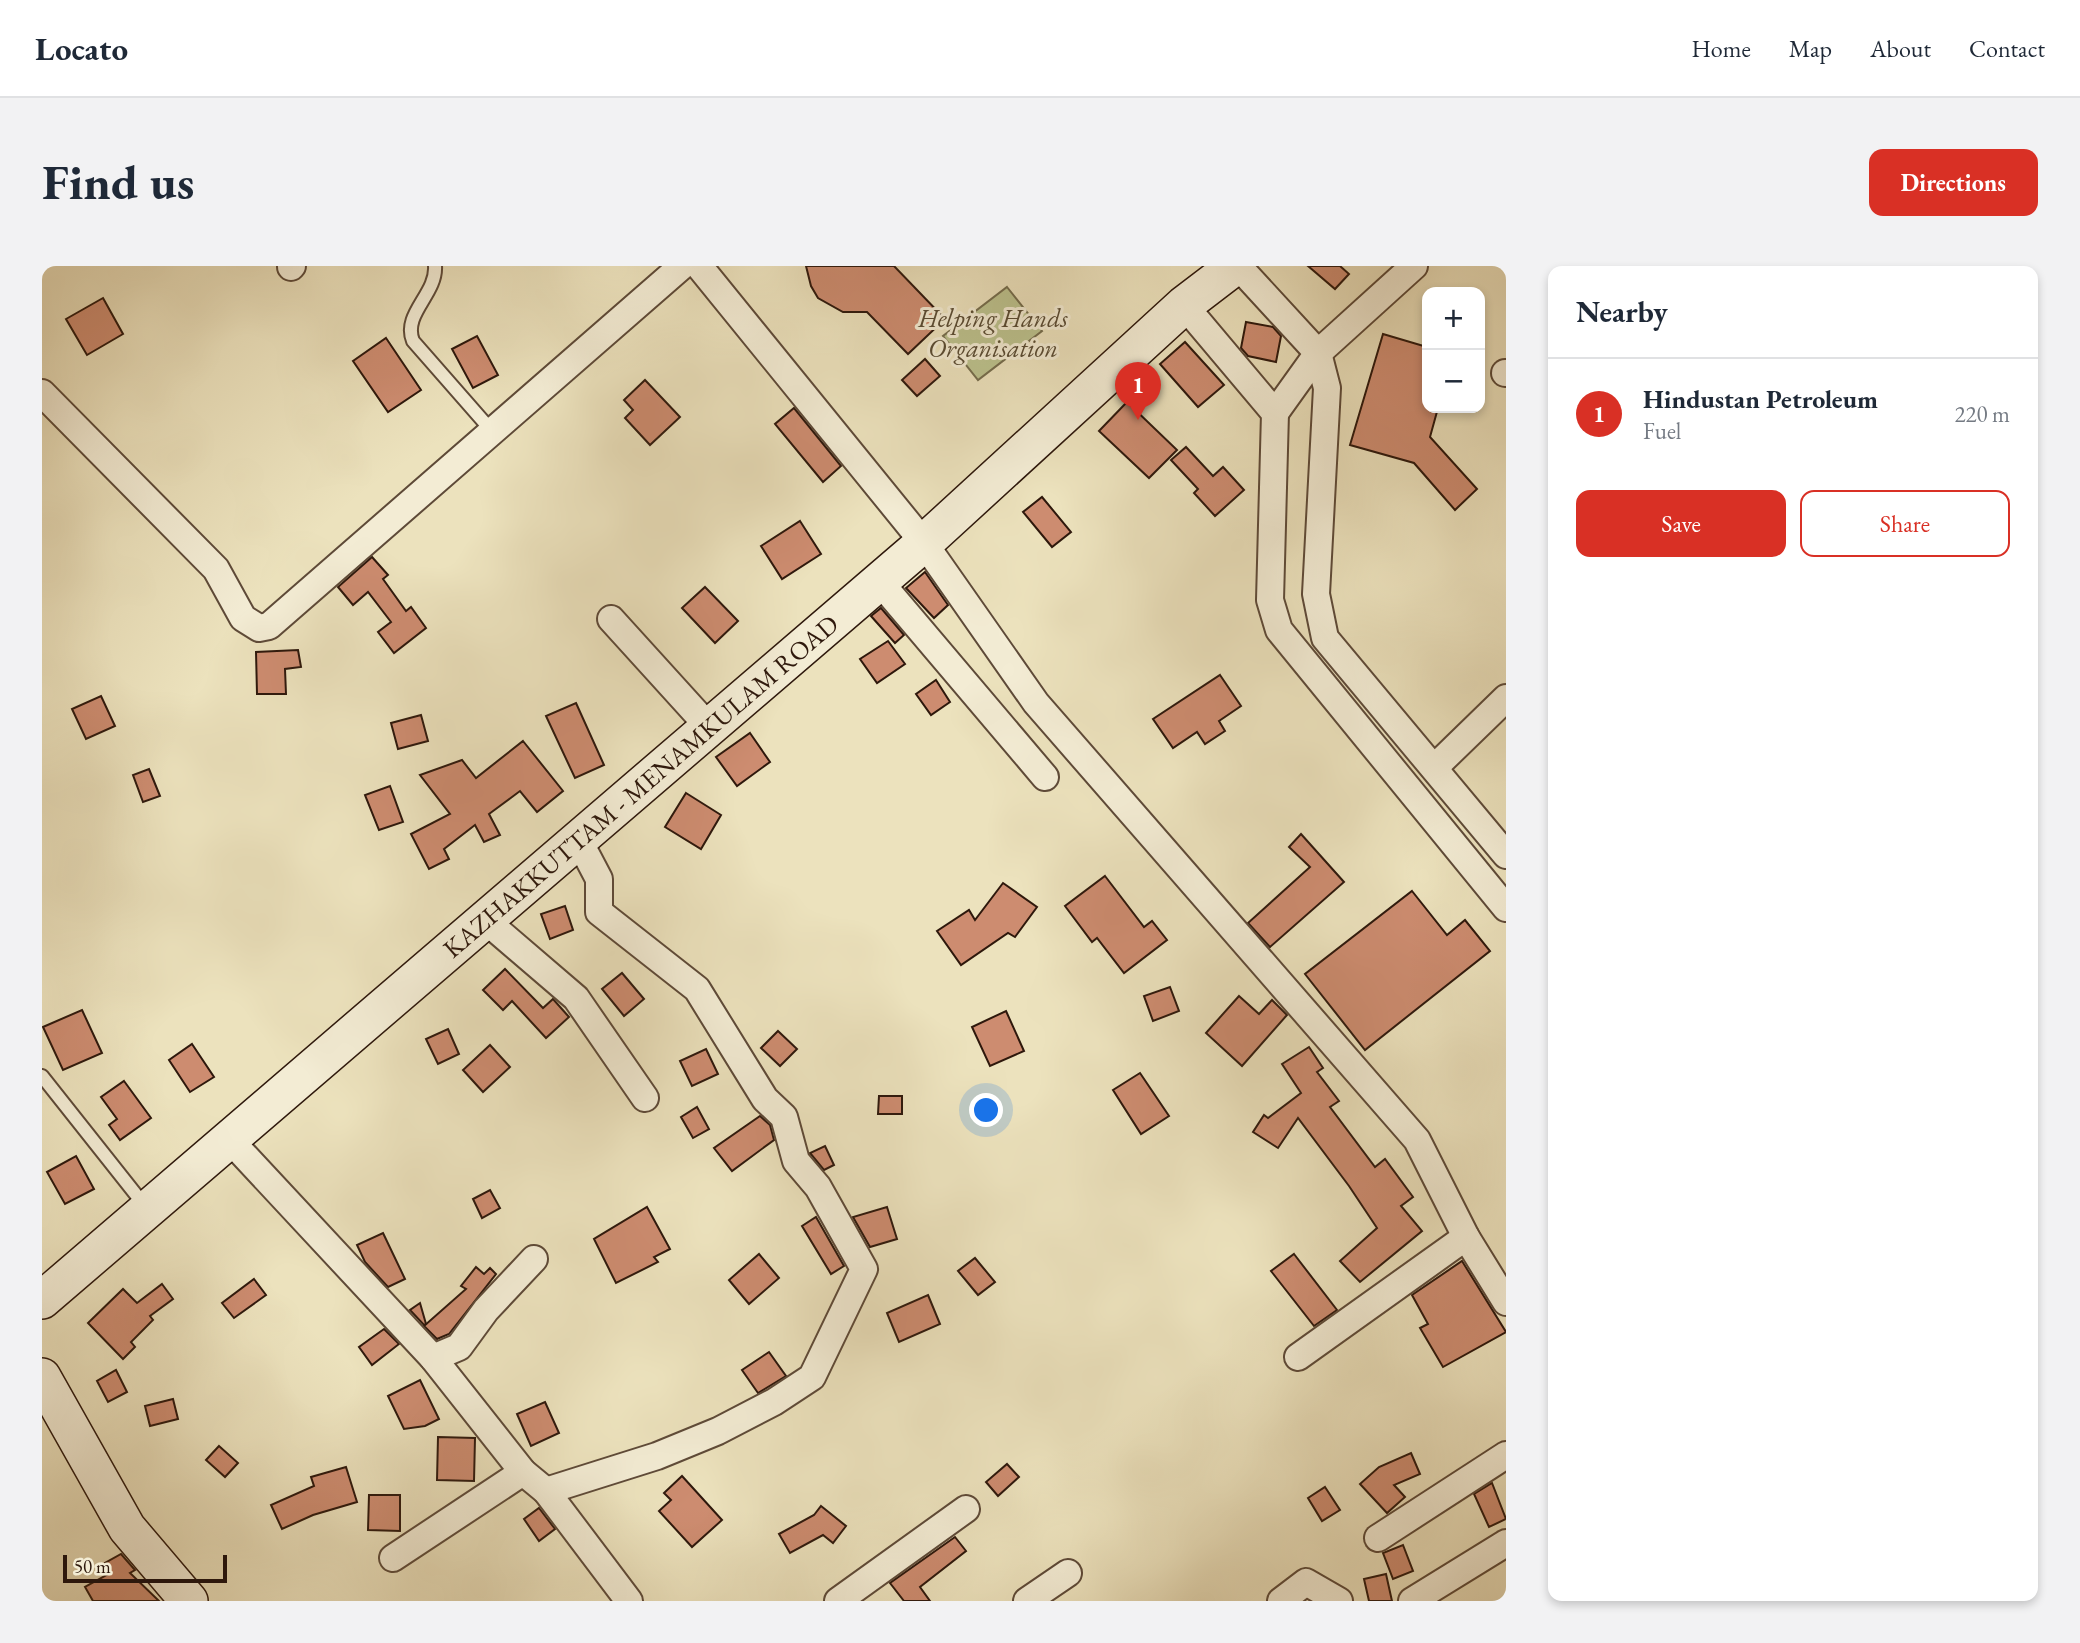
<!DOCTYPE html>
<html lang="en">
<head>
<meta charset="utf-8">
<style>
	body { margin:0; font-family:"EB Garamond",serif; background:#f2f2f3; color:#1f2937 }
	.controls { position:absolute; right:21px; top:21px; display:grid; overflow:hidden; border-radius:14px; box-shadow:0 4px 10px #0003 }
	.controls button { width:63px; height:63px; display:grid; place-items:center; padding:0; border:0; border-bottom:2px solid #e0e1e3; background:#fff; color:#1f2937; font:35px sans-serif }
	.scale { position:absolute; left:21px; bottom:18px; width:164px; box-sizing:border-box; padding-left:7px; border:4px solid #2e180c; border-top:0; font-size:19px; line-height:24px; white-space:nowrap; color:#2e180c; -webkit-text-stroke:5px #f3ecd4; paint-order:stroke }
	.you { position:absolute; left:945px; top:845px; width:24px; height:24px; margin:-18px; border:5px solid #fff; border-radius:50%; background:#1a73e8; box-shadow:0 0 0 10px #1a73e833 }
	.badge { display:grid; place-items:center; width:46px; height:46px; border-radius:50%; background:#d93025; color:#fff; font-size:23px; font-weight:700 }
	.pin { position:absolute; translate:-50% -58px; filter:drop-shadow(0 2px 4px #0008) }
	.pin::after { content:''; position:absolute; top:37px; width:24px; height:21px; background:inherit; clip-path:polygon(0 0,100% 0,50% 100%) }
	.list { margin:0; padding:0; list-style:none }
	h2 { display:flex; justify-content:space-between; align-items:center; height:91px; margin:0; padding:0 28px; font-size:30px }
	h2 small { font-size:23px; font-weight:400; color:#747a83 }
	.list li { display:grid; grid-template-columns:46px 1fr auto; gap:21px; align-items:center; box-sizing:border-box; height:112px; padding:0 28px; border-top:2px solid #e0e1e3 }
	.list b { display:block; font-size:26px; white-space:nowrap }
	.list p { margin:0; font-size:23px; white-space:nowrap; color:#747a83 }
	.list em { font-size:23px; font-style:normal; color:#747a83 }
	.actions { display:flex; gap:14px; padding:21px 28px }
	.actions a { flex:1; padding:16px 0; border:2px solid #d93025; border-radius:14px; text-align:center; font-size:24px; color:#d93025 }
	.actions .main { background:#d93025; color:#fff }
	.map { position:relative; flex:none; width:1464px; height:1335px; overflow:hidden; border-radius:14px }
	header { display:flex; align-items:center; gap:42px; box-sizing:border-box; height:98px; padding:0 35px; background:#fff; border-bottom:2px solid #e0e1e3 }
	header strong { font-size:33px }
	nav { display:flex; gap:38px; margin-inline-start:auto; font-size:24px }
	.intro { display:flex; align-items:center; justify-content:space-between; box-sizing:border-box; height:168px; padding:0 42px }
	h1 { margin:0; font-size:49px }
	.button { padding:18px 32px; border-radius:14px; background:#d93025; color:#fff; font-size:24px; font-weight:700 }
	main { display:flex; gap:42px; padding:0 42px }
	aside { flex:1; background:#fff; border-radius:14px; box-shadow:0 4px 10px #0003 }
	.map>svg:first-child { display:block }
	.green { fill:#bcc28e; stroke:#756d4d; stroke-width:2 }
	.building { fill:#cd8c70; stroke:#2e180c; stroke-width:2 }
	.lines { fill:none; stroke-linecap:round; stroke-linejoin:round }
	.lane-casing { stroke:#5e4a38; stroke-width:16 }
	.street-casing { stroke:#5e4a38; stroke-width:30 }
	.secondary-casing { stroke:#2e180c; stroke-width:40 }
	.lane { stroke:#f3ecd4; stroke-width:12 }
	.street { stroke:#f3ecd4; stroke-width:26 }
	.secondary { stroke:#f3ecd4; stroke-width:37 }
	.labels { text-anchor:middle; stroke-width:6; stroke-linejoin:round; paint-order:stroke }
	.park-label { font-size:26px; font-style:italic; fill:#594b33; stroke:#f3ecd4 }
	.street-label { font-size:26px; fill:#2e180c; stroke:#f3ecd4 }
</style>
</head>
<body>
<header>
<strong>Locato</strong>
<nav><a>Home</a><a>Map</a><a>About</a><a>Contact</a></nav>
</header>
<div class="intro"><h1>Find us</h1><a class="button">Directions</a></div>
<main>
<div class="map">
<svg width="1464" height="1335" viewBox="0 0 1464 1335">
	<rect width="100%" height="100%" fill="#ece2bd"/>
	<filter id="stains"><feTurbulence type="fractalNoise" baseFrequency=".00286" numOctaves="4"/><feColorMatrix values="0 0 0 0 .2 0 0 0 0 .09 0 0 0 0 .02 0 0 0 .5 -.17"/></filter>
	<radialGradient id="worn" r=".72"><stop offset=".6" stop-color="#630" stop-opacity="0"/><stop offset="1" stop-color="#630" stop-opacity=".3"/></radialGradient>
	<!-- green -->
	<path class="green" d="M965,21L1000,65L936,114L901,70Z"/>
	<!-- building -->
	<g class="building">
		<path d="M764,0H852L903,53L866,88L825,46H801L776,32L769,20Z"/>
		<path d="M1266,0H1298L1307,8L1293,23Z"/>
		<path d="M61,32L81,68L45,89L24,53Z"/>
		<path d="M1204,56L1231,61L1239,70L1234,96L1206,90L1199,82Z"/>
		<path d="M1341,68L1385,81V142H1396L1388,171L1435,223L1413,244L1372,197L1308,179Z"/>
		<path d="M435,70L456,109L431,122L410,83Z"/>
		<path d="M344,72L379,124L346,146L311,95Z"/>
		<path d="M1143,76L1182,119L1156,141L1118,98Z"/>
		<path d="M883,93L898,110L875,130L860,114Z"/>
		<path d="M603,114L638,151L608,179L583,152L591,144L582,134Z"/>
		<path d="M1085,136L1135,184L1107,212L1057,165Z"/>
		<path d="M752,142L799,200L781,216L733,158Z"/>
		<path d="M1144,181L1171,210L1181,201L1202,224L1173,250L1152,227L1156,223L1129,194Z"/>
		<path d="M1000,231L1029,266L1010,281L981,246Z"/>
		<path d="M758,255L779,288L740,313L719,280Z"/>
		<path d="M330,291L346,309L341,313L364,345L369,341L384,362L352,387L336,366L349,356L326,326L311,339L296,321Z"/>
		<path d="M883,306L906,339L892,352L864,322Z"/>
		<path d="M663,321L696,355L673,377L640,342Z"/>
		<path d="M839,342L862,369L853,377L829,350Z"/>
		<path d="M846,375L863,398L835,417L818,393Z"/>
		<path d="M256,384L259,401L243,403L244,428H215L214,386Z"/>
		<path d="M1178,409L1199,440L1177,455L1183,465L1163,478L1155,466L1131,482L1111,453Z"/>
		<path d="M894,414L908,436L889,449L874,428Z"/>
		<path d="M59,430L73,460L44,473L30,443Z"/>
		<path d="M534,437L562,499L533,512L504,450Z"/>
		<path d="M379,449L386,475L356,483L349,457Z"/>
		<path d="M708,467L728,496L695,520L674,491Z"/>
		<path d="M481,475L521,525L495,546L478,525L447,548L458,569L442,576L433,559L402,583L407,593L387,603L369,568L408,548L378,509L420,494L434,512Z"/>
		<path d="M107,503L118,530L101,536L91,509Z"/>
		<path d="M348,520L361,556L337,564L323,529Z"/>
		<path d="M644,527L679,549L659,583L623,561Z"/>
		<path d="M1259,568L1302,616L1228,681L1206,657L1268,601L1247,581Z"/>
		<path d="M1063,610L1102,661L1110,655L1125,674L1082,707L1055,672L1050,676L1023,640Z"/>
		<path d="M961,617L995,641L973,671L966,667L919,699L895,665L927,644L933,654Z"/>
		<path d="M1370,625L1405,669L1423,654L1448,685L1323,784L1263,708Z"/>
		<path d="M523,640L531,664L508,673L499,648Z"/>
		<path d="M463,703L501,742L511,733L527,751L504,772L470,735L461,744L441,724Z"/>
		<path d="M580,707L602,733L582,750L560,723Z"/>
		<path d="M1128,721L1137,745L1111,755L1102,730Z"/>
		<path d="M1197,730L1217,748L1230,734L1245,749L1200,800L1164,767Z"/>
		<path d="M40,744L60,787L21,804L1,761Z"/>
		<path d="M964,745L982,785L948,800L930,761Z"/>
		<path d="M406,763L417,788L396,798L384,773Z"/>
		<path d="M736,765L755,783L738,800L719,782Z"/>
		<path d="M150,778L172,811L148,826L127,794Z"/>
		<path d="M448,779L468,801L441,826L421,804Z"/>
		<path d="M1267,781L1281,802L1275,806L1297,835L1288,841L1333,901L1343,893L1371,931L1359,940L1380,965L1318,1016L1298,995L1335,962L1307,920L1256,852L1236,882L1211,866L1222,849L1226,852L1259,827L1240,798Z"/>
		<path d="M664,783L676,808L650,820L638,795Z"/>
		<path d="M1098,807L1127,850L1099,868L1071,824Z"/>
		<path d="M82,815L109,852L78,874L67,859L75,853L59,831Z"/>
		<path d="M837,830H860V848H836Z"/>
		<path d="M655,841L667,863L651,872L639,851Z"/>
		<path d="M718,850L728,859L732,874L690,905L672,882Z"/>
		<path d="M783,880L792,899L782,904L768,887Z"/>
		<path d="M34,890L52,923L23,938L5,906Z"/>
		<path d="M448,924L458,942L440,952L431,933Z"/>
		<path d="M605,941L628,983L612,991L616,996L574,1017L552,973Z"/>
		<path d="M845,941L855,973L828,981L811,951Z"/>
		<path d="M774,951L802,1000L789,1008L760,960Z"/>
		<path d="M341,967L363,1013L346,1021L323,996L315,979Z"/>
		<path d="M717,988L737,1012L707,1038L687,1014Z"/>
		<path d="M1252,988L1295,1044L1272,1060L1229,1005Z"/>
		<path d="M933,992L953,1016L936,1029L916,1005Z"/>
		<path d="M1420,995L1464,1066L1401,1101L1378,1062L1386,1058L1370,1029Z"/>
		<path d="M434,1001L442,1008L448,1002L454,1008L407,1068L395,1073L382,1060L424,1023L419,1020Z"/>
		<path d="M212,1013L224,1029L192,1052L180,1037Z"/>
		<path d="M120,1018L131,1033L108,1050L111,1054L89,1076L93,1081L81,1093L46,1057L81,1023L95,1037Z"/>
		<path d="M886,1029L898,1058L857,1076L845,1047Z"/>
		<path d="M378,1037L384,1058L382,1059L368,1044Z"/>
		<path d="M342,1063L357,1078L330,1099L317,1081Z"/>
		<path d="M727,1086L744,1110L716,1127L700,1104Z"/>
		<path d="M74,1104L85,1126L66,1136L55,1115Z"/>
		<path d="M378,1114L397,1153L383,1160L362,1163L346,1130Z"/>
		<path d="M131,1133L136,1153L108,1160L103,1140Z"/>
		<path d="M503,1136L517,1167L489,1180L475,1148Z"/>
		<path d="M396,1171L433,1172L432,1215L395,1214Z"/>
		<path d="M177,1180L196,1197L183,1211L164,1194Z"/>
		<path d="M1369,1187L1378,1208L1352,1219L1363,1231L1345,1247L1318,1218L1337,1201Z"/>
		<path d="M965,1198L977,1211L956,1230L944,1216Z"/>
		<path d="M304,1201L315,1236L271,1249L240,1263L229,1239L272,1220L269,1211Z"/>
		<path d="M640,1210L680,1254L650,1281L617,1245L629,1234L622,1227Z"/>
		<path d="M1450,1217L1464,1253L1447,1261L1432,1228Z"/>
		<path d="M1283,1221L1298,1244L1280,1255L1266,1232Z"/>
		<path d="M327,1229H358V1265L326,1264Z"/>
		<path d="M779,1240L804,1260L791,1277L781,1269L748,1287L737,1268L772,1249Z"/>
		<path d="M497,1242L513,1263L497,1275L482,1253Z"/>
		<path d="M913,1271L924,1285L878,1321L888,1335H862L848,1317Z"/>
		<path d="M1361,1279L1371,1305L1351,1313L1341,1287Z"/>
		<path d="M79,1288L93,1304L88,1307L117,1335H51L43,1321L68,1307L63,1297Z"/>
		<path d="M1344,1308L1350,1335H1327L1322,1313Z"/>
	</g>
	<g class="lines">
		<defs>
			<g id="lane">
				<path d="M393,0C395,28 360,48 371,75L449,164"/>
				<path d="M0,810L103,940"/>
			</g>
			<g id="street">
				<path d="M657,0L882,277L994,437L1375,874L1424,971L1464,1036"/>
				<path d="M1196,0L1276,87L1285,122L1274,328L1283,372L1464,589"/>
				<path d="M249,1L250,0"/>
				<path d="M1142,39L1233,147L1228,334L1237,364L1464,642"/>
				<path d="M1463,107H1464"/>
				<path d="M0,127L174,303L201,352L217,362L227,360L640,0"/>
				<path d="M1233,147L1276,87L1372,0"/>
				<path d="M837,315L1003,511"/>
				<path d="M569,353L667,461"/>
				<path d="M1392,502L1464,432"/>
				<path d="M443,654L534,732L603,832"/>
				<path d="M187,873L391,1092L481,1206L504,1225L587,1335"/>
				<path d="M1256,1091L1424,971"/>
				<path d="M391,1092L417,1081L444,1044L492,993"/>
				<path d="M504,1225L615,1190L676,1165L732,1136L770,1111L822,1003L776,921L754,895L742,851L723,833L655,723L557,646V613L536,573"/>
				<path d="M1336,1272L1464,1189"/>
				<path d="M351,1292L481,1206"/>
				<path d="M796,1335L924,1243"/>
				<path d="M985,1335L1026,1307"/>
				<path d="M1239,1335L1264,1316L1297,1335"/>
				<path d="M1370,1335L1464,1277"/>
			</g>
			<g id="secondary">
				<path id="s1" d="M0,1034L882,277L1142,39L1193,0"/>
				<path d="M0,1111L85,1262L147,1335"/>
			</g>
		</defs>
		<!-- lane casing -->
		<use href="#lane" class="lane-casing"/>
		<!-- street casing -->
		<use href="#street" class="street-casing"/>
		<!-- secondary casing -->
		<use href="#secondary" class="secondary-casing"/>
		<!-- lane -->
		<use href="#lane" class="lane"/>
		<!-- street -->
		<use href="#street" class="street"/>
		<!-- secondary -->
		<use href="#secondary" class="secondary"/>
	</g>
	<g class="labels">
		<!-- park labels -->
		<g class="park-label">
			<text x="951" y="61">Helping Hands<tspan x="951" dy="30">Organisation</tspan></text>
		</g>
		<!-- street labels -->
		<g class="street-label">
			<text dy="9" stroke="none"><textPath href="#s1" startOffset="789">KAZHAKKUTTAM - MENAMKULAM ROAD</textPath></text>
		</g>
	</g>
	<rect width="100%" height="100%" filter="url(#stains)"/>
	<rect width="100%" height="100%" fill="url(#worn)"/>
</svg>
<div class="controls">
<button>+</button>
<button>−</button>
</div>
<div class="scale">50 m</div>
<div class="you"></div>
<div class="pin badge" style="left:1096px;top:154px">1</div>
</div>
<aside>
<h2>Nearby<small></small></h2>
<ul class="list">
<li><span class="badge">1</span><div><b>Hindustan Petroleum</b><p>Fuel</p></div><em>220 m</em></li>
</ul>
<div class="actions"><a class="main">Save</a><a>Share</a></div>
</aside>
</main>
</body>
</html>
